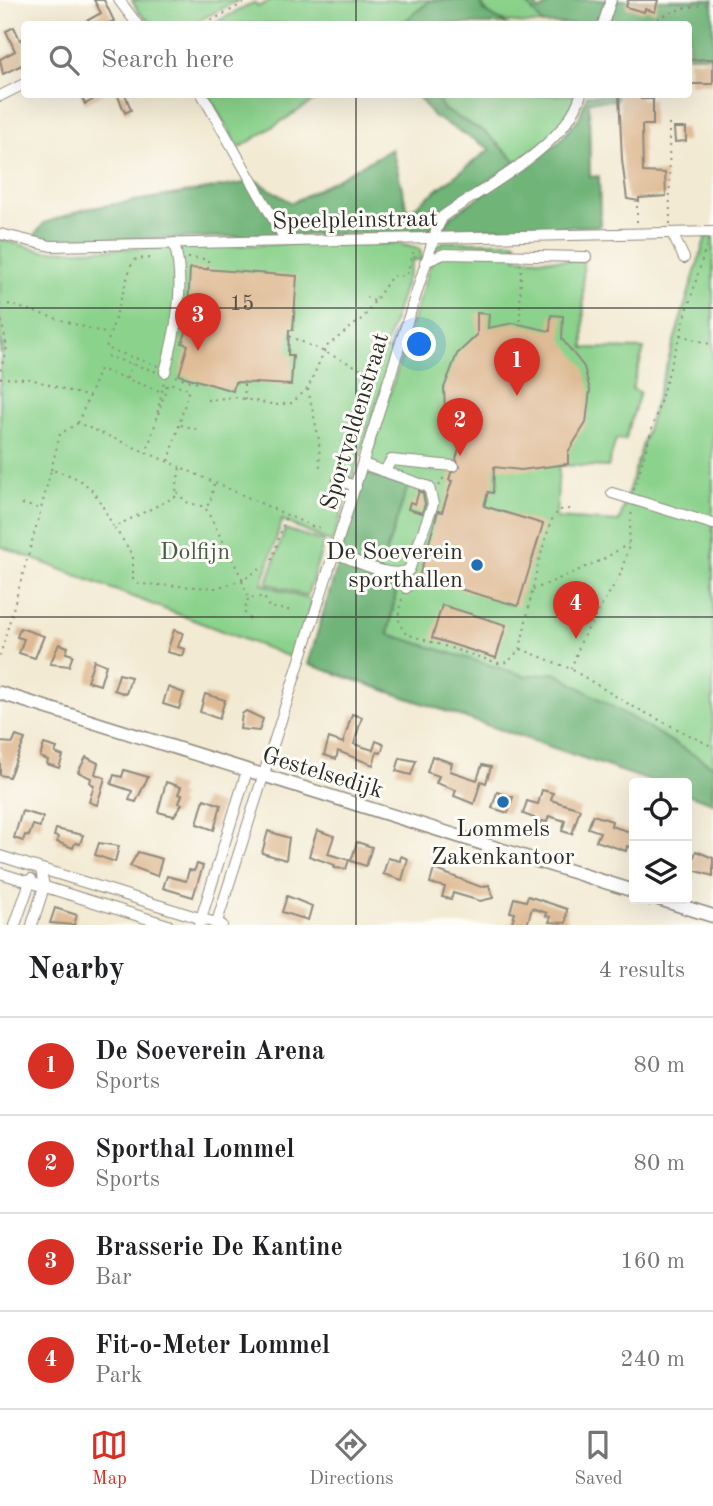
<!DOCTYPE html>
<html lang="en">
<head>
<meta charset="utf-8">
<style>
	body { margin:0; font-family:"Old Standard TT",serif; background:#f6f6f6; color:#202124 }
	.controls { position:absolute; right:21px; bottom:21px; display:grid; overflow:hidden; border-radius:7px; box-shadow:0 7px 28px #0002 }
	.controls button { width:63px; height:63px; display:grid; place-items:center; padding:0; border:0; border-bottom:2px solid #e0e0e0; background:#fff; color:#202124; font:35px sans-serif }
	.you { position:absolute; left:420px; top:345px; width:24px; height:24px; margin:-18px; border:5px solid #fff; border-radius:50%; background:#1a73e8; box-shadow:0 0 0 10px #1a73e833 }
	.badge { display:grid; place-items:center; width:46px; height:46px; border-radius:50%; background:#d93025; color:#fff; font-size:23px; font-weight:700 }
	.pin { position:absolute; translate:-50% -58px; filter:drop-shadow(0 2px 4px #0008) }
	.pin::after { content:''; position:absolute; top:37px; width:24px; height:21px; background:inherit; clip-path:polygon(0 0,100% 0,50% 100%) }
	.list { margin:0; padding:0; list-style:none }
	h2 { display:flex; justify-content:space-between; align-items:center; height:91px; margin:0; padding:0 28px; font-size:30px }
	h2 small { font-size:23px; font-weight:400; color:#757577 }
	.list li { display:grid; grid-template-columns:46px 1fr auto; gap:21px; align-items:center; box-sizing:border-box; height:98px; padding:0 28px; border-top:2px solid #e0e0e0 }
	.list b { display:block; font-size:26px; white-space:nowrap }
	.list p { margin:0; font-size:23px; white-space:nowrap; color:#757577 }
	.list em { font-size:23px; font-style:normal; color:#757577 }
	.icon { flex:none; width:38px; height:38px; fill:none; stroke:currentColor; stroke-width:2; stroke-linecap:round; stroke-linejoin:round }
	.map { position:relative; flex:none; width:713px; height:925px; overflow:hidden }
	.search { position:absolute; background:#fff; box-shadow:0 7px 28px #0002; left:21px; right:21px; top:21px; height:77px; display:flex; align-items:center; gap:18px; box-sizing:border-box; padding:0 24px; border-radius:7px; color:#757577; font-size:26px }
	.sheet { height:483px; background:#fff }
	nav { display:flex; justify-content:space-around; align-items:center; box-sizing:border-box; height:98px; border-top:2px solid #e0e0e0; background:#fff; font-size:19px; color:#757577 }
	nav a { display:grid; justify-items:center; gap:4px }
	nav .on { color:#d93025 }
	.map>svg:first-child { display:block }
	.green { fill:#8bd28c; stroke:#5b7e5c; stroke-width:2 }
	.forest { fill:#70b478; stroke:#4e7052; stroke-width:2 }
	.building { fill:#dfbb95 }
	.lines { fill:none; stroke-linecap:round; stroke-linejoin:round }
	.minor-casing { stroke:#8f8a7f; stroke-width:12 }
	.major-casing { stroke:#8f8a7f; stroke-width:15 }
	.path { stroke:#8f8a7f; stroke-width:2; stroke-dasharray:2 5; stroke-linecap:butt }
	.minor { stroke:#fff; stroke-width:10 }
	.major { stroke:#fff; stroke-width:12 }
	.grid { fill:none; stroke:#2b2b2b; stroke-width:2; stroke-opacity:0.55 }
	.poi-dot { fill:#1f6fb2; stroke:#fdfcf7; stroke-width:2.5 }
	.labels { text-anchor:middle; stroke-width:6; stroke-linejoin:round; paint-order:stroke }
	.number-label { font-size:21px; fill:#584f46 }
	.street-label { font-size:24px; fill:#2b2b2b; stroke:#fdfcf7 }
	.park-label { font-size:24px; fill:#485d48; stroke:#fdfcf7 }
	.poi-label { font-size:24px; fill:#2b2b2b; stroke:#fdfcf7; text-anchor:end }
</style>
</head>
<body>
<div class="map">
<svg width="713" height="925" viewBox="0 0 713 925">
	<rect width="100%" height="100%" fill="#fdfcf7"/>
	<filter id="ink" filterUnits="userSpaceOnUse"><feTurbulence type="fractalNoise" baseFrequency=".0143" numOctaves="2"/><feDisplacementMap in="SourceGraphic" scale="14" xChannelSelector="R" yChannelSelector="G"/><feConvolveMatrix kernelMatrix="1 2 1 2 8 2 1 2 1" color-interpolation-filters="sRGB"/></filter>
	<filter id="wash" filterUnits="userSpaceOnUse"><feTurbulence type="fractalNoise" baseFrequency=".00686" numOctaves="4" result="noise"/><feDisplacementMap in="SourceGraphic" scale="28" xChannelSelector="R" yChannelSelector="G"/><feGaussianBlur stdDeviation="1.57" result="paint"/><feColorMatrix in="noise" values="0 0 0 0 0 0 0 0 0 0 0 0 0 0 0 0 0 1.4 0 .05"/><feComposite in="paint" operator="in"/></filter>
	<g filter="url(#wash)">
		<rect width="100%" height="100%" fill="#f3ead3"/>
		<!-- green -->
		<g class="green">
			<path d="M132,0H239L192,24H153L139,13Z"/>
			<path d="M271,0H431L401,24H212L255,2L258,7Z"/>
			<path d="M480,0H524L543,24C519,24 490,26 480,0Z"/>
			<path d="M208,95H323L239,148Z"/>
			<path d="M435,95H578L560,131L517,162L485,132L444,110Z"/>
			<path d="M706,236H713V766L555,673L525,676L388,634L396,592L394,583L377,577L408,486L365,473L436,246L444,242H516V258L583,261L584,348L644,349L632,389L640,392L625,440L616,439L608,467L559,465L556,518L619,522Z"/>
			<path d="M0,239L43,251L282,244H399L420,249L422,261L413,259L385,349L393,352L332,543L282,520L262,584L313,601L295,659L0,546V361L3,348L1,340L0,354Z"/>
			<path d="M285,529L324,542L307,596L267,583Z"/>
		</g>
		<!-- forest -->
		<g class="forest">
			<path d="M431,0H480L484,11L506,24H401Z"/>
			<path d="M524,0H533L539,11L555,0H607L600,24H543Z"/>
			<path d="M615,0H713V56H689L688,24H608Z"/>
			<path d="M417,95H435L444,110L485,132L517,162L444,210L429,232L57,241L32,239L44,223L85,209L257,181L292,203L392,149L408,212L490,149L433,116Z"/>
			<path d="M587,95H617V100L589,101L590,177L599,176L600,226L443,230L450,217L559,142L579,118Z"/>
			<path d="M365,473L408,486L378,576L394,583L396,592L388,634L525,676L555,673L713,766V803L687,794V783H656L308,664Z"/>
		</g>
		<g id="blocks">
			<!-- building -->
			<g class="building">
				<path d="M94,0H104L114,21L107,24H81L101,13Z"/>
				<path d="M628,0H658L655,12L645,9L644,12L626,7Z"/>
				<path d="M14,27L20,40L24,38V64L3,74L0,59L15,51L6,31Z"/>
				<path d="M708,59H713V84H689V60Z"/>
				<path d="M80,94H103L85,104Z"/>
				<path d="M117,94H125L131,110L125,113Z"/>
				<path d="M619,94H641V99H653V125H642L643,172L665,173L666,196L639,198V201L627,199L622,160Z"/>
				<path d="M674,128H686V141L675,142Z"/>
				<path d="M190,268L297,276L293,330H289L288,355H293L291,385L235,382L233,391L179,375L188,345L182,343L187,330Z"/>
				<path d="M477,313L489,314L488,328L514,323L550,331L551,315L563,316L562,339L584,367L590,390L586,423L568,452V464L521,470L494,467L493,493L488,492L484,506L543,524L518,606L419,577L436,518L438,511L442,512L452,481L449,480L451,473L460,467L456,459L460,446L445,413L444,388L457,354L477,335Z"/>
				<path d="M419,491L423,493L425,504L422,513L408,509L410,502L415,504Z"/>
				<path d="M442,605L506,625L496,658L432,638Z"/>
				<path d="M20,628L44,636L35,658L19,653L24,639L17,637Z"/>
				<path d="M174,630L183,633L178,647L185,649L183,656L167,652Z"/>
				<path d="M59,644L68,647L66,653L73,655L69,666L50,664Z"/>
				<path d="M94,660L106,665L100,685L87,681Z"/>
				<path d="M119,674L131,677L126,694L114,690Z"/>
				<path d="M168,687L184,693L179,709L163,704Z"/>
				<path d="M205,694L225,700L219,719L200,712Z"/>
				<path d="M246,711L263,719L259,731L240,729L242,714Z"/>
				<path d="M352,714L362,717L354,744L373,750L376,741L384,744L381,753L377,752L373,765L338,751L336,759L324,755L329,738L343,743Z"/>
				<path d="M16,736L25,739L9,777L0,775V742L13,743Z"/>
				<path d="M44,744L57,748L55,753L63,756L59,768L47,764L48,760L40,757Z"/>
				<path d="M432,756L452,763L450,771L477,780L482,765L491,767L486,783L481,781L474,804L454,796L456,790L436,783L439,776L427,772Z"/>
				<path d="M86,757L98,763L95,774L105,778L97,805L89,802L94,785L90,783L91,778L78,772Z"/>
				<path d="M400,758L416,761L411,775L396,771Z"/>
				<path d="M124,770L148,777L136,802L129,800L132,791L111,784L114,775L122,777Z"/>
				<path d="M166,782L181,787L178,794L182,795L179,803L182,804L174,816L158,812Z"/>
				<path d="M542,790L553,793L551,800L580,809L572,834L562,831L565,821L549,816L547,822L542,821L541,824L533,822L534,818L523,814L527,801L538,804Z"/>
				<path d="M497,792L513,797L508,813L492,808Z"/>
				<path d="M204,799L221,805L214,830L197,824Z"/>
				<path d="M22,811L43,817L40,827L33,825L29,836L25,835L23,841L14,838Z"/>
				<path d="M593,815L612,821L611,826L634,833V848L627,846L626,851L596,841L600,832L588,828Z"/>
				<path d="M56,829L83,835L80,844L75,843L73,848L57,842L58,837L54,836Z"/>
				<path d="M317,830L334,836L328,854L349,860L346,869L334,868L335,865L309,856Z"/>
				<path d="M268,831L289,838L286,860L262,853Z"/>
				<path d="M357,842L372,847L366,866L351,861Z"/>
				<path d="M99,843L119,846L115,862L95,855Z"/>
				<path d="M696,851L713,858V876L690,869Z"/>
				<path d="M138,852L162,859L157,876L130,866Z"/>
				<path d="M401,856L408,859L402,880L383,874L388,858L400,861Z"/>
				<path d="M197,864L203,866L193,897L163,888L167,876L186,881L189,870L194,871Z"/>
				<path d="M434,869L481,887L489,885L493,898L480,901L453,893L451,899L442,897L445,887L430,883Z"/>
				<path d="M287,896L312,906L308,920L282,912Z"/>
				<path d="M528,896L567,909L566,923L549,922L551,917L546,916L547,913L532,908L527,925H511L515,913L510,912L514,898L526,901Z"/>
				<path d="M55,908L77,915L74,925L50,923Z"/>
			</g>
		</g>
	</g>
	<g filter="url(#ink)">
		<use href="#blocks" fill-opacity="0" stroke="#8f8a7f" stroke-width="2"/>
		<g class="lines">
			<defs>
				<g id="minor">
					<path d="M119,0L137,24"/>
					<path d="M603,24L611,0"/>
					<path d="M202,94L286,241"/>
					<path d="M0,96L24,84"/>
					<path d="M672,233L684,258"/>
					<path d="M0,234L51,246L713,232"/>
					<path d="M425,262L444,254L586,257"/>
					<path d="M165,372C176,330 186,286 174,243"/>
					<path d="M385,471L391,460L453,466"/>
					<path d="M338,479L356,487"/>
					<path d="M612,493L713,524"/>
					<path d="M335,553C355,560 390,580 409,570L433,504L429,487L363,464"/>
					<path d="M401,574L406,588"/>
					<path d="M0,856L222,925"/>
					<path d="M0,873L168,925"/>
					<path d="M15,925L31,879"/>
					<path d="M32,925L44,887L41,869"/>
					<path d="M199,925L247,771"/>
					<path d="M216,925L437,228L443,216C486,186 567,146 581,94"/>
				</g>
				<g id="major">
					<path d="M0,693L634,891"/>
					<path d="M659,899L713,916"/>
				</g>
			</defs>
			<!-- minor casing -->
			<use href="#minor" class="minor-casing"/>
			<!-- major casing -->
			<use href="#major" class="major-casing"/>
			<!-- path -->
			<g class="path">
				<path d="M205,24L248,1"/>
				<path d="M645,24L680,9L713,3"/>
				<path d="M669,124L670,225"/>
				<path d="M637,206V225"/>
				<path d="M150,258L136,259L131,266L106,348L158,366"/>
				<path d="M188,258L208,259V269"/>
				<path d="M407,274L414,250"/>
				<path d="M366,297L374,301"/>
				<path d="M8,304L108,334"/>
				<path d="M0,314L7,347L0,372"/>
				<path d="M520,321L521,264"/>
				<path d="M680,335L713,345"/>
				<path d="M289,336L375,375"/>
				<path d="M107,356L157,372"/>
				<path d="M175,376L201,384"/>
				<path d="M0,378L31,379L89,397"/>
				<path d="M127,378L132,364"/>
				<path d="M244,384L245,400"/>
				<path d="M308,389L319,440L320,470"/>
				<path d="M207,400L234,397L276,405L292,403L308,388L326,347L364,317L392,276H408"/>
				<path d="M156,419L164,381"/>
				<path d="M78,423L100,369L162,392"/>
				<path d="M181,425L196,429"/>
				<path d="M146,454L168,382"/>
				<path d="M169,461L189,389L169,383"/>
				<path d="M51,470L60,434L78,423L180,467"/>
				<path d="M214,484L210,503L205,507L243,580L264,566"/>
				<path d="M439,486L445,475"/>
				<path d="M634,490L708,240"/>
				<path d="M177,492L186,502L205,507"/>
				<path d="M22,504L41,509L51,470C90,478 96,493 113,526"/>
				<path d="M272,560L286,516"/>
				<path d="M243,580L215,588L139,584L133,579V555L114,527L175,497L180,467L316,528L324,526"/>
				<path d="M242,581L249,598L264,597L269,607L294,611"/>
				<path d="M533,590L602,560L628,544"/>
				<path d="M248,599L244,612L252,622"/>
				<path d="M402,599C398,613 396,622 406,634L498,663L508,662L520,649L538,564L551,521L559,510L569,509"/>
				<path d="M521,649L571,669L630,705L713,747"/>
				<path d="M0,656L41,509"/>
				<path d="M571,669L582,639L620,575L628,550L632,509"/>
				<path d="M636,902L650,906"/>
			</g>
			<!-- minor -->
			<use href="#minor" class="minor"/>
			<!-- major -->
			<use href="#major" class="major"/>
		</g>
	</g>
	<!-- grid -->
	<path class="grid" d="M356,0V24M356,94V925M0,308H713M0,617H713"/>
	<!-- markers -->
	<g class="poi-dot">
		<circle cx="477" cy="565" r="7"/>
		<circle cx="503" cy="802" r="7"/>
	</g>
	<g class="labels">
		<!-- number labels -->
		<g class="number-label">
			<text x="242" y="310">15</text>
		</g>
		<!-- street labels -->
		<g class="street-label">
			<text transform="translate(355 219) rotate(-1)" y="8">Speelpleinstraat</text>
			<text transform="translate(354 421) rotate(-73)" y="8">Sportveldenstraat</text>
			<text transform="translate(323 772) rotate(17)" y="8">Gestelsedijk</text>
		</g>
		<!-- park labels -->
		<g class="park-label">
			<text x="195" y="559">Dolfijn</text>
		</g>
		<!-- poi labels -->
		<g class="poi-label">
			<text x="463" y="559">De Soeverein<tspan x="463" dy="28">sporthallen</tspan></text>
			<text x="503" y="836" text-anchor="middle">Lommels<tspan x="503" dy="28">Zakenkantoor</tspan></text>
		</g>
	</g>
</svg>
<div class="controls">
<button><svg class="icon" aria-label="locate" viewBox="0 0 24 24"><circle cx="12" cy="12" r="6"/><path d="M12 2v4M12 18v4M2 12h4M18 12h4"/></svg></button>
<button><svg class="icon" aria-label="layers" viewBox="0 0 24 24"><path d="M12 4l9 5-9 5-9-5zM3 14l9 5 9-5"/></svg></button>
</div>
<div class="you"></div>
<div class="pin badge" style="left:517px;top:396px">1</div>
<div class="pin badge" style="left:460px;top:456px">2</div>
<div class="pin badge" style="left:198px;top:351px">3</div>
<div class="pin badge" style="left:576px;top:639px">4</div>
<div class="search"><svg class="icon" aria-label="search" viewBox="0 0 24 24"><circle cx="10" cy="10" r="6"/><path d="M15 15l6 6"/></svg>Search here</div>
</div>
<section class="sheet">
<h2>Nearby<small>4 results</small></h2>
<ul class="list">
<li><span class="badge">1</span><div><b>De Soeverein Arena</b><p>Sports</p></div><em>80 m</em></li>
<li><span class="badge">2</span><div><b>Sporthal Lommel</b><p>Sports</p></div><em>80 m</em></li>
<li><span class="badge">3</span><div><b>Brasserie De Kantine</b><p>Bar</p></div><em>160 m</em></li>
<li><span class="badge">4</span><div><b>Fit-o-Meter Lommel</b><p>Park</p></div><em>240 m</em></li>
</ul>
</section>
<nav>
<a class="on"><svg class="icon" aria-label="map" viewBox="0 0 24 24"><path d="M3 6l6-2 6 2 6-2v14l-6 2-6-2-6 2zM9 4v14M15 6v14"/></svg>Map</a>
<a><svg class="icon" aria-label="directions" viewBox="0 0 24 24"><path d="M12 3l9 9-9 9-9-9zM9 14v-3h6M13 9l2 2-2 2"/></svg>Directions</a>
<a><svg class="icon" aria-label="saved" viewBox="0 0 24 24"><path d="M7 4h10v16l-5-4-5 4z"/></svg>Saved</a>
</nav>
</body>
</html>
